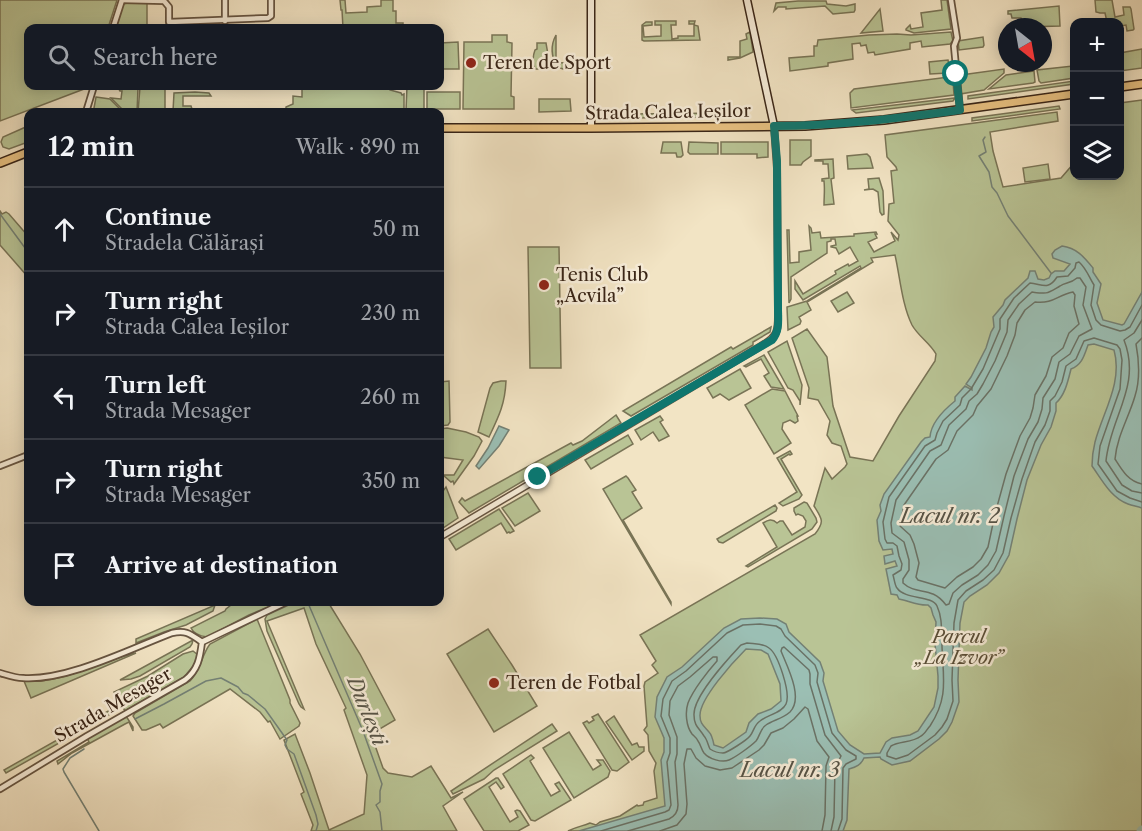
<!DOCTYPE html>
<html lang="en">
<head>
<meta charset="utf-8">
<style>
	body { margin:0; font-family:"Libre Caslon Text",serif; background:#20242c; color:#f1f3f6 }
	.controls { position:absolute; right:18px; top:18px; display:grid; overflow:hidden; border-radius:12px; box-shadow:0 3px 15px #0003 }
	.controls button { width:54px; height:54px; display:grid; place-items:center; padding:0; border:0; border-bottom:2px solid #363941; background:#171b24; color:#f1f3f6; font:30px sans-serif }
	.compass { position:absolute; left:998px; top:18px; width:54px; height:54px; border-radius:50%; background:#171b24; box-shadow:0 3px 15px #0003; rotate:149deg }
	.stop { position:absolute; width:18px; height:18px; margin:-14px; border:4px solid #0f766e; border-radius:50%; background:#fff }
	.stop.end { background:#0f766e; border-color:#fff; box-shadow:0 2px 6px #0008 }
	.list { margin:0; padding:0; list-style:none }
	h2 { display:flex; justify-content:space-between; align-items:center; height:78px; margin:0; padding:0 24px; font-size:26px }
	h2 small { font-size:20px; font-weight:400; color:#9ea1a6 }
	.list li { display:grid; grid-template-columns:39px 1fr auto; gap:18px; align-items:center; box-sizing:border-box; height:84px; padding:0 24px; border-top:2px solid #363941 }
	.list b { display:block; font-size:22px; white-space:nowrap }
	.list p { margin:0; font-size:20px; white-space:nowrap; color:#9ea1a6 }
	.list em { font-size:20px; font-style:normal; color:#9ea1a6 }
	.icon { flex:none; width:33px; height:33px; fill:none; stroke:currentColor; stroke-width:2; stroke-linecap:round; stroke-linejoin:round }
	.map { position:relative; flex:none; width:1142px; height:831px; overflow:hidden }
	.search { position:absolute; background:#171b24; box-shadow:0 3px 15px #0003; left:24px; top:24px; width:420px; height:66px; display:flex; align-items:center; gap:15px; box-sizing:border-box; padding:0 21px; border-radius:12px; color:#9ea1a6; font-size:22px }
	.panel { position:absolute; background:#171b24; box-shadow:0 3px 15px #0003; left:24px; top:108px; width:420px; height:498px; border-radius:12px }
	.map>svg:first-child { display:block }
	.green { fill:#b9c495; stroke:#797456; stroke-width:1.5 }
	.water { fill:#9bbfb4; stroke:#748175; stroke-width:1.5; fill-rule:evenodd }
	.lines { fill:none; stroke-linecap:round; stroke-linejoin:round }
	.shore { stroke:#6a7266; stroke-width:1.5 }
	.stream { stroke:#748175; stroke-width:1.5 }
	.river { stroke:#9bbfb4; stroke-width:9 }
	.minor-casing { stroke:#675542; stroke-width:8 }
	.tertiary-casing { stroke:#675542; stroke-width:8 }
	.secondary-casing { stroke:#392517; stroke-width:9 }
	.primary-casing { stroke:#392517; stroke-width:10 }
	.minor { stroke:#f7edd9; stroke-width:4.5 }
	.tertiary { stroke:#f7edd9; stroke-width:5 }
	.secondary { stroke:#f7edd9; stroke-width:6 }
	.primary { stroke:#e9c282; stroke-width:7 }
	.route { stroke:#0f766e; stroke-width:8 }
	.poi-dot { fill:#8f2418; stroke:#f7edd9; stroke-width:2 }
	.labels { text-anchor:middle; stroke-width:5; stroke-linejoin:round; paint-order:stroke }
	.poi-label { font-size:18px; fill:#392517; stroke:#f7edd9; text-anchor:start }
	.street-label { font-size:18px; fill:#392517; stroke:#f7edd9 }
	.park-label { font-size:18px; font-style:italic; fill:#594d36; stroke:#f7edd9 }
	.water-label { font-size:20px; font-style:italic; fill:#565346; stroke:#f7edd9 }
</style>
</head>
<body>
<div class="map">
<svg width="1142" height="831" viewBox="0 0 1142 831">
	<rect width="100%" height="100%" fill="#f2e4c4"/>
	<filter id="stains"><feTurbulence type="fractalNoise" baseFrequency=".00333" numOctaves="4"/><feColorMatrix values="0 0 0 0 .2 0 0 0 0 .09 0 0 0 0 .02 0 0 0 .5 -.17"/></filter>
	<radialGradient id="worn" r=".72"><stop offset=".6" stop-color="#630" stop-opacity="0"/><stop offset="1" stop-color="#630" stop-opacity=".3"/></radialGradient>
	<!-- green -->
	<g class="green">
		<path d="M0,0H117L108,28H28V86H88L84,89L0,121Z"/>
		<path d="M340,0H345L346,13L367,12V7L381,6V0H393V11H396V23H403V28H343L342,10H341Z"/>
		<path d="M941,0H947L951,29L914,33L906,30V29L910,25L911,29L923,27L921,13L942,10Z"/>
		<path d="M1095,0H1112L1115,17L1124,15L1123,7H1130L1131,9L1134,29L1133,30L1127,31L1126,25L1120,26V22H1107L1105,13H1100L1096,12Z"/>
		<path d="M798,1H826L827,4L846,6L855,4V10L854,12L833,14L825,6L786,9V7H778L774,11L776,3Z"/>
		<path d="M128,3H147V28H116L123,4Z"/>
		<path d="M1059,6L1060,26L1025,27L1021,18H1012L1011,14H1008V11Z"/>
		<path d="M880,9L883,31L861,33Z"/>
		<path d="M655,21H676V25H671L672,39L678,38V36H694V24H689V21H695L694,25L698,26L700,40L644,41L642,40V25L646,22H652V25L643,26L644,37L661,36V25H655Z"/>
		<path d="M750,32L753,52L740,58L728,60V57H740V41L747,39L746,34Z"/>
		<path d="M951,32L953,41L950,44L922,47L921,41L910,43V49L875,55L874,52L868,53L866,45L861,46L860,43L852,44L853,59L828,63V66L790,71L789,58L814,56V46H817L818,40L869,35L897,34L911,35Z"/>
		<path d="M492,35H507V42L512,43L511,96L514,97V109H463L464,42H492Z"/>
		<path d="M556,35V63L587,62V68L563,69L557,67C551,56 550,46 556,35Z"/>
		<path d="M983,37L984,45L983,47L959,50L958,41Z"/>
		<path d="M458,42L459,69H440V43Z"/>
		<path d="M537,43H546L550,66L548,69H535C532,64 533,55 535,50L537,49Z"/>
		<path d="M1142,49V68L1120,71V53Z"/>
		<path d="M948,60L950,71L948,73L930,74L929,62Z"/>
		<path d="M1073,66L1074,67V78L1041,83L1039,81L1037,70Z"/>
		<path d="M1004,69V73L984,90L960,94L959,77L961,75Z"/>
		<path d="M1034,71L1035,82L1033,83L989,89L1006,75Z"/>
		<path d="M949,77L953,81L954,95L851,108L850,93L854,89Z"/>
		<path d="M1074,81V84L968,99V96Z"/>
		<path d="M117,86H120L122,88H138L137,112H125L111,98L121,99L122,91H120Z"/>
		<path d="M163,86H165V112H138L140,87Z"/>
		<path d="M302,86H390V90L401,93L402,95L404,94V112L286,111V107L293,104V96L302,97Z"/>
		<path d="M407,86H424V111H406Z"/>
		<path d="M195,92L209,93L211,96H183V106H191L192,109H206V111H173L174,93Z"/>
		<rect x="427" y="92" width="33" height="17"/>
		<path d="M96,97L110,99L123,112H96L94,108Z"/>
		<path d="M955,98L953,101L856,113L852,110Z"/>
		<path d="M539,99H570L571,111L539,112Z"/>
		<path d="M1142,100V831H568C576,827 583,826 590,823L596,825L600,822L620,816L637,805L638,806L643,805L644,802L657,798L654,771L656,763L649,751L648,735L644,730L647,726L644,686L645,682L658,673L652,665L656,661L640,635L815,534C825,521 822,519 814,506L825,468L832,479L845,467L847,464L841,446L832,443L827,435L830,421L818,400L808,398L809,388L792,338L807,329L827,357L833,406L850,457L873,461L899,416L935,361L936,354C930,343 918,336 912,325C902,305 900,277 895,255L871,258L873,262L807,302L811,310L799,317L801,321L800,324L788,330L787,307L807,301L861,268L860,266L803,300L795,289V281L803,294L836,274L835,271L848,264L849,266L858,261L850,247L839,254L836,248L831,247V246L836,245L835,239H831V241L827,242V253L791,277V299L789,303L787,230H789L790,263L799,262V252L811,250L809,226L811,228L812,233L820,232L821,238L854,236V234L876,232L877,234H875L877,238L868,242L874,252L895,241L891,232L898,240L899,235L888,221L889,204L894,203L891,171L897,170L896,167L887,157L885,135L1057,112L1058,121L990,132L993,151L1003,187L1061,178L1074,163V176H1120V103Z"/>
		<path d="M1059,106L1060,109L972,121V118Z"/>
		<path d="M729,113V115L723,117L627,118V114Z"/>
		<path d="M28,126V142L9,149L3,147L1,142L3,137Z"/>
		<path d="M790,140H811V156L803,162L801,165H790Z"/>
		<path d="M663,142H681L683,155L681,157H677L676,153H661Z"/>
		<path d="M689,142L718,143V154H690L688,152Z"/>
		<path d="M721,142H768V157L757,158V154H721Z"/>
		<path d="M867,154L870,157L873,168L848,169L847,156Z"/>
		<path d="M833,159L834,178L831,179L834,204L824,205C824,196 825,190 824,181H822V179L829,178L828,164H823V161H815V160Z"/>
		<path d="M1048,164L1050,179L1025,182L1023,168Z"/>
		<path d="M879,178L883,191L884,214L882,215L880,212L878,192L873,189L864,190L869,189L868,179Z"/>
		<path d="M0,211L2,214L6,212L9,214L28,236V277L0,245Z"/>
		<path d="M528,247H559L561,368H530Z"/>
		<path d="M847,292L854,303L838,312L831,301Z"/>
		<path d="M771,327L770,332L753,342V345L631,416L623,411L731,347L733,349Z"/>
		<path d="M787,341L802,385L800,405V401L793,390L788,388L768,352Z"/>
		<path d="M764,355L784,389L771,387L764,376L769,373L761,359L746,367L744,366Z"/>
		<path d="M740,369L751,388L729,400L720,394L713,398L707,388Z"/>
		<path d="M449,381L450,422L448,425L440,426V382Z"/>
		<path d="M501,381H506C505,404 499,416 489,437L478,432L490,388L493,383Z"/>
		<path d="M772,389L785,391L798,416H797L798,421L795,423L790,420L783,423L782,429L791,443L774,454L745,405Z"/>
		<path d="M616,415L621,423L469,513L459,502L462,498L465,501L571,443L573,445L582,441Z"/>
		<path d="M660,416L663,420L660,422L669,436L659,441L653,432L641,440L635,430Z"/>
		<path d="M447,428L466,432L479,437L482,441L474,456L454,484L453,481L451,482L443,475H454L463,460L440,457V429Z"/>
		<path d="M628,435L633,444L591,469L585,460Z"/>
		<path d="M790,451L792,454L790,455L789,454L781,459L802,495L799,499L783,506L779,503L797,492L777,458Z"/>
		<path d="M626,476L628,478L636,490L632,492L642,508L623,520L671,602V604L603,489Z"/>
		<path d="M446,487L458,518L440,530V495Z"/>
		<path d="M528,493L540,511L515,526L502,508Z"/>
		<path d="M804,502L807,503L816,518L817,522L812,529L748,567L746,566L777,547L763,523C768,520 772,518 777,523L780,521H783L792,535L805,527L806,521L803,516L798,514L796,515L794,511V508Z"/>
		<path d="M775,505L777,508L776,511L723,543L719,542L717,539Z"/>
		<path d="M499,509L514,531L510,533L509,532L507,533L501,523L456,550L449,539Z"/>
		<path d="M235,602H280L249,615L207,637C200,636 194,634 191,628L225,611L226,609Z"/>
		<path d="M295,602H328L360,654L395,720L371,734L383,768L388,773L412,777L431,766L451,798L463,792L443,806L457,831H311L313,825L301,794L304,792L284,740L295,734L310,773L329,830L364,814L367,775L344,710L346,708L316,644L304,608L267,621L304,709L301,707L299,704L267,631L265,619L267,615Z"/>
		<path d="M215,605L213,611L186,625L164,632L136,643V639Z"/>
		<path d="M257,619L290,700V703L300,723L299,726L280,739L270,721L268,722L260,712L230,689L163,728L160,724L146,730H142L133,716L135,713L190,681C201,670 201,656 210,644Z"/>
		<path d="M488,629L512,665L537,706L494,732L447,654Z"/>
		<path d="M193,640L192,644L190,647L140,676L131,679L120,680Z"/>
		<path d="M193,651L198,655L195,664L184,677L125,711L114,692L148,676L183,654Z"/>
		<path d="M136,653L31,698L24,681C31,681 40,682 47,680C78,676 106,659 136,653Z"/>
		<path d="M119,705L121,708L6,773L4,770Z"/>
		<path d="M598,714L629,762L617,771L612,770L583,723L587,721L589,723L594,720L592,717Z"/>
		<path d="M126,716L133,727V731L129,722L125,724L72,753L58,764L57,761L89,742L87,738Z"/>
		<path d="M614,716L632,745L637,743L639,747H644V751L632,760L606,722Z"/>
		<path d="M552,724L557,731L494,770L484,779L453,794L451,791Z"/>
		<path d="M569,732L593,770L601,765L597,760H603L610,771L608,777L574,798L543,748Z"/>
		<path d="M531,755L534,758L530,761L551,796L560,791L555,784L559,782L571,800L535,821L531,820L503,774Z"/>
		<path d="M496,778H498L504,787L501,789L496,782L489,787L510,822L518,817L515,811L517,810L520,811L529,825L518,831H484L464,799Z"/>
	</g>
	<!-- water -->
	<g class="water">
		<path d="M1062,246C1077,248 1084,257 1093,268V272L1101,284L1097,303L1103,320L1122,325L1124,324L1142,292V508C1137,506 1133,506 1128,504C1111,498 1102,480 1092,466C1092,458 1093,450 1095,442C1103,412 1123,382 1114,350L1094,344L1088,345C1084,356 1082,365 1071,369C1068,381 1065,395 1056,403V411L1051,427L1041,445L1027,480L1017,519L1009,555L999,573L987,585L970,596L964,602L960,623L958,680L959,702L952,722L947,731L939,739L910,761L892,765L881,759L880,757L864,758C861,765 856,767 849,769L847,820L843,831H579L665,806L661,760L664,752V738L655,717L657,697L667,677L682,667L724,628L741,619L760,618L777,619L786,624L789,632L820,662L824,673L823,681L838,731L850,745L864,754L880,753L886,742L892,738L910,735L918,731L934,707L938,688V676L935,644L936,622L933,615L931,608L928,605C919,606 909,601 899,599L897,595L891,594L886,569L897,566L895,561L885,564L884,556L893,554L892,549L883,550L879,541L877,520L881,511L880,505L884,494L921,442L925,438L930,437C931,423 945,409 955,401V397L965,386L972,390V388L966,384L971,377L986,348L991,332L994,327L993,317L1003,305L1005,300L1028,278L1030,271H1035L1038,279L1044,280L1049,278L1051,274L1055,271H1064L1070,264L1053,258L1052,254L1055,250ZM746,649L761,650L768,654L780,684L781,701L771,709L758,714L749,723L746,732L723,748L714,745C713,740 712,735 709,732C704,726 700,724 700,716C699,699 734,661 746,649Z"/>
		<path d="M499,426L509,430L499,446L479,469L476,466L488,448Z"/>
	</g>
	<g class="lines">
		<!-- shore -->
		<g class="shore">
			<path d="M1077,278H1080L1086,287L1083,305L1092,329L1079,336L1070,354L1059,362L1055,379L1043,398L1042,409L1038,422L1028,439L1014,476L1004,516L996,551L988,565L978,575L962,585L953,593L949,604L946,605C931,585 917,596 903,583V579L909,570V560L904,542L892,533L891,523L896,500L930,451L941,445L949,425L966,409L969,401L977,394L983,384L995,361L1007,332L1008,320L1019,304L1032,292C1048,294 1046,294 1060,286C1066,282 1070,284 1077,278Z"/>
			<path d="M1073,292L1075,295L1074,306L1079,324L1069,333L1063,348L1052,357L1046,376L1035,395L1033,408L1030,418L1020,436L1006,474L995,514L988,547L981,559L973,567L957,577L945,588L918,580L916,577L919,563L914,544L910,535L900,526L904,505L936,459L948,450L957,431L973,415L977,406L991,389L1007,356L1015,335L1017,323L1025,310L1035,302C1054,304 1057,295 1073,292Z"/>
			<path d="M1142,305L1130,327L1125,330L1120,331L1101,325L1096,320L1091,305L1094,285C1089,277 1086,268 1079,262L1076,263L1075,268L1068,276L1057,277C1048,291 1042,284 1030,283L1014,298L1000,319V329L983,369L971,389L962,398L960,405L943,421L937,433L935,440L925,446L889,497L883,522L885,539L887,543H893L897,546L899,556L902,564L901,570L893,575C894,578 895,586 897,588C905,600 932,595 937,606C943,619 941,632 942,646C943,678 949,697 930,726C927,729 925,734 921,736C912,743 900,741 891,746L887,753V756L896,759L908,755L935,735L942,727L947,719L953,701L952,680L954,623L958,600L966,591L983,580L994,570L1003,553L1011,518L1022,479L1035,442L1045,425L1050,411V401L1055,396L1062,382L1066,366L1076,359L1084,341L1094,338L1117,345L1120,349L1122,360L1120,389L1100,446L1098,464L1117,491L1130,498L1142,502"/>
			<path d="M1142,320L1134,333L1124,340C1142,386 1110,417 1106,461L1122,485L1132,491L1142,493"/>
			<path d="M1142,338L1136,344C1139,360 1140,380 1135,396C1129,417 1117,436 1115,459C1122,470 1128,481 1142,484"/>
			<path d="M747,643C755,644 763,643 769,648C778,654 791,693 786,704C782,713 767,715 760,721C754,725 754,731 750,736C747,740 727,753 723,753C719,753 713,751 710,749C708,745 707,739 704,736C699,728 694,726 694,715C693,696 728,659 741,645Z"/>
			<path d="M601,831L665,812L669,810L671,805L667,762L670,753V738L661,716L663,699L672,681L686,671L727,633L743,625L760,624L776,626L781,629L785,636L815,665L818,673L817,682L832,733L846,750L856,756V759L846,764L843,768L842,819L838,831"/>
			<path d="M628,831L669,819C675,816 678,811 678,805L675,762L677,754V737L669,715L670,701L678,686L690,677L713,657H717V661C708,671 693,690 688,703C685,712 686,726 692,734C694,736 697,738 698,741C701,745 701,749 704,753C709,759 722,763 729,760C736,757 751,746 756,741C760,736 760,729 766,725C773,720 782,719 790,712C804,698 787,666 781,651L782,648L784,647L809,670L810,674V684L825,735L841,756L835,768L834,817L831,831"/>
			<path d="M660,831L677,825L686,814L687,804L684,764L687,749H691L696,758L705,766L720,770L732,768L759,750L764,745L771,733L783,728L794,719L805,707L808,709L817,741L829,757L826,766L825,815L822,831"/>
		</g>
		<!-- stream -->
		<g class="stream">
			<path d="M985,137L983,140L986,152L979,156L989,172L992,187L997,193L1008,216L1051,273"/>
			<path d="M0,214L28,252"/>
			<path d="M308,603L363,731L382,784L380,791V802L376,805L380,812L382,831"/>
			<path d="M135,719L164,704L206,681L221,678L238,687L243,693L248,695L265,709L287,740L285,745L287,749L294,754L316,815L318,824L316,831"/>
			<path d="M84,749L70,758L63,769L64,772L99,831"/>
		</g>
		<!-- river -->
		<path class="river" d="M1141,831L1142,830"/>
		<defs>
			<g id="minor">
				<path d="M122,0L164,1L169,7V22L268,18L271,16V0"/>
				<path d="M225,0V21"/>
				<path d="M951,0L957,38L954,46L960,110"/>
				<path d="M113,28L122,0"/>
				<path d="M86,112L94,86"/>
				<path d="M0,466L28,455"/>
				<path d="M0,673C7,675 15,678 23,678C67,681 130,649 172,633C187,630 190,634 202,642C200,658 198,670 185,680L87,736L0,789"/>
			</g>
			<g id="tertiary">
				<path d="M440,537L761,346C780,335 778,329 778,309L777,168L774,126"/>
				<path d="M202,642L286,602"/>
			</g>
			<g id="secondary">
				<path d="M747,0L774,126"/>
				<path d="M591,128V0"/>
			</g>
			<g id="primary">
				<path d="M1120,87L1142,84"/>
				<path d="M440,128H591L805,126L884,120L1074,94"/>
				<path d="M0,163L28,152"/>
			</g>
		</defs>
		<!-- minor casing -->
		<use href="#minor" class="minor-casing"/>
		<!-- tertiary casing -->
		<use href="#tertiary" class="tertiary-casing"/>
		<!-- secondary casing -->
		<use href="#secondary" class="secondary-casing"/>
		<!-- primary casing -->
		<use href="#primary" class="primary-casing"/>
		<!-- minor -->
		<use href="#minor" class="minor"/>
		<!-- tertiary -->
		<use href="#tertiary" class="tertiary"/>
		<!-- secondary -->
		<use href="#secondary" class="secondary"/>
		<!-- primary -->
		<use href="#primary" class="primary"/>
	</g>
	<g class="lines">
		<!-- route -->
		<path class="route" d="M538,477L772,340C780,331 778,320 778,309L777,161L774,126C837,126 899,118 960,110L956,74"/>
	</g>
	<!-- markers -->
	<g class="poi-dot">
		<circle cx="471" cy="63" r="6"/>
		<circle cx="544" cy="285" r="6"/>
		<circle cx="494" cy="683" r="6"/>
	</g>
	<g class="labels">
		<!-- poi labels -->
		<g class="poi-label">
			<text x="483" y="69">Teren de Sport</text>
			<text x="556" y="281">Tenis Club<tspan x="556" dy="21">„Acvila”</tspan></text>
			<text x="506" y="689">Teren de Fotbal</text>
		</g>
		<!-- street labels -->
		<g class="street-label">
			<text transform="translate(668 112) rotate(-1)" y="6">Strada Calea Ieșilor</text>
			<text transform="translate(113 705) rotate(-30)" y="6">Strada Mesager</text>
		</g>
		<!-- park labels -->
		<g class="park-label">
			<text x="959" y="643">Parcul<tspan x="959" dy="21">„La Izvor”</tspan></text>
		</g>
		<!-- water labels -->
		<g class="water-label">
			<text x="950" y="523">Lacul nr. 2</text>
			<text transform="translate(367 711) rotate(68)" y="7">Durlești</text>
			<text x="790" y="777">Lacul nr. 3</text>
		</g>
	</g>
	<rect width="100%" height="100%" filter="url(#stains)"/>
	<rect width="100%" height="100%" fill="url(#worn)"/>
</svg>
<div class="controls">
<button>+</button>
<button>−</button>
<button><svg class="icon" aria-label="layers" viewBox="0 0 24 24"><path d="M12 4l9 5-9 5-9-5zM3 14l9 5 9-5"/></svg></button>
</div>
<svg class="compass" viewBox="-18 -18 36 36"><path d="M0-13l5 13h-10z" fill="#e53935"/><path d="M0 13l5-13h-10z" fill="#9ea1a6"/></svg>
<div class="stop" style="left:956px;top:74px"></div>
<div class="stop end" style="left:538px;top:477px"></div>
<div class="search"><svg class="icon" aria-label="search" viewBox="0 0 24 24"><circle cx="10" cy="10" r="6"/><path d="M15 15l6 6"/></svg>Search here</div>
<section class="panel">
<h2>12 min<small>Walk · 890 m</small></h2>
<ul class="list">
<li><svg class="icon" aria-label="ahead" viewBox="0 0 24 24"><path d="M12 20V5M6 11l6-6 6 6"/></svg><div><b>Continue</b><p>Stradela Călărași</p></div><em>50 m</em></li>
<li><svg class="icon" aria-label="right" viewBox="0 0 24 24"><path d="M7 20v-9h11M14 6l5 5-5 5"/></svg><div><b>Turn right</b><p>Strada Calea Ieșilor</p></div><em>230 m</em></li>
<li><svg class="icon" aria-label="left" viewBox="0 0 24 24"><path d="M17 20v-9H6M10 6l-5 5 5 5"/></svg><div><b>Turn left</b><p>Strada Mesager</p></div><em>260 m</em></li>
<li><svg class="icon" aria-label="right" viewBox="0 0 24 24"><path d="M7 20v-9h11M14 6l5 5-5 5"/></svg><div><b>Turn right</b><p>Strada Mesager</p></div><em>350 m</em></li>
<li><svg class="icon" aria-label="arrive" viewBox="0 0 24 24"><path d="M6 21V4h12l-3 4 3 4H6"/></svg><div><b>Arrive at destination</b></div></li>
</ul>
</section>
</div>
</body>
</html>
